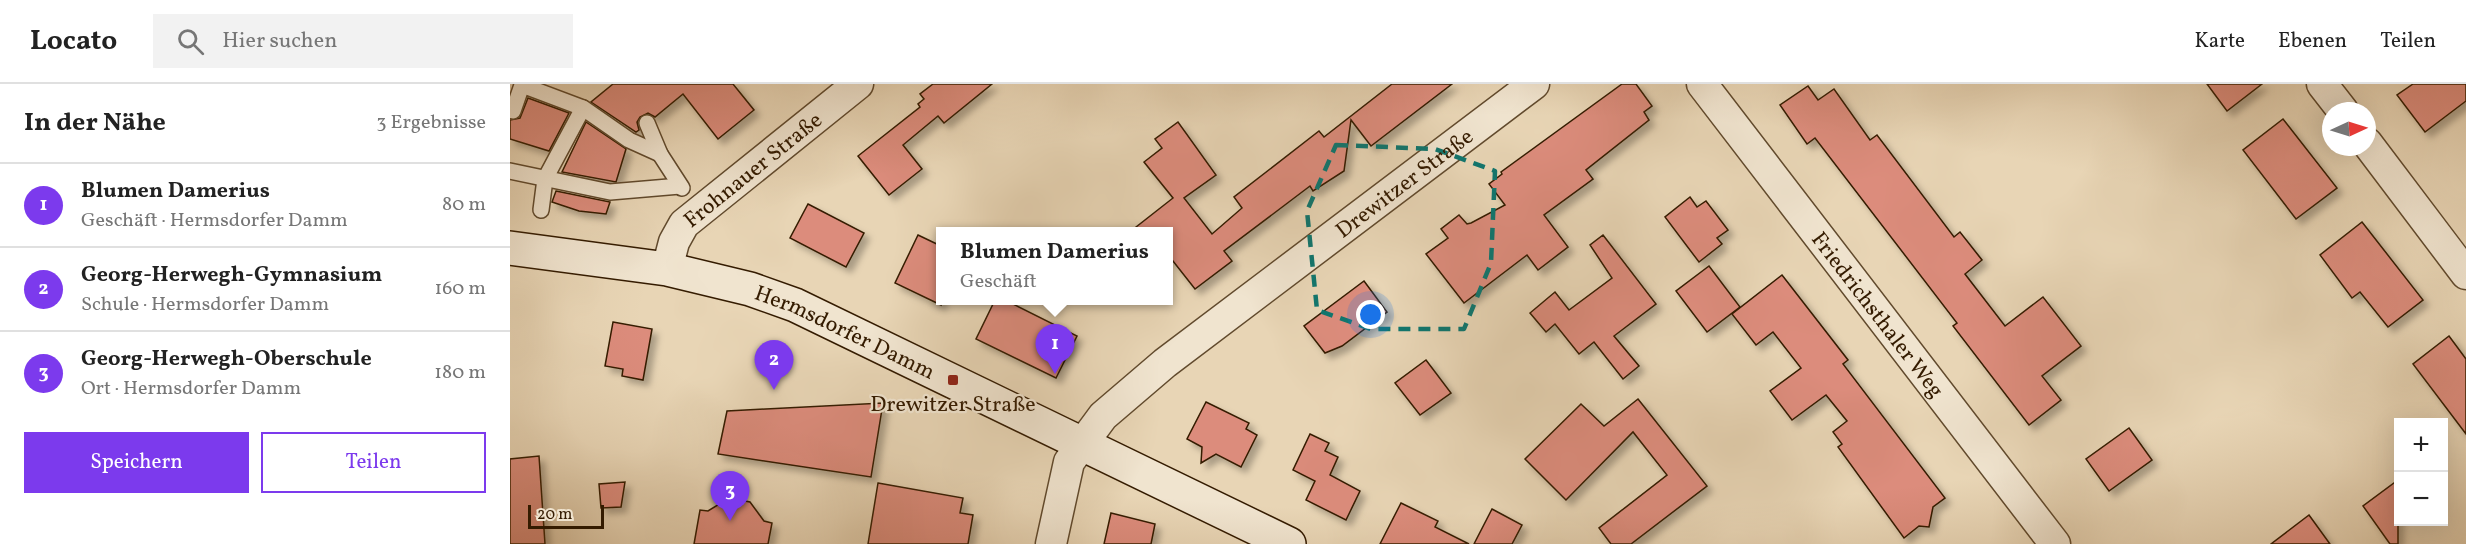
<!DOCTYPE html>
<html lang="de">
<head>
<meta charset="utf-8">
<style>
	body { margin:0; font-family:Vollkorn,serif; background:#f2f2f2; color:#222 }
	.controls { position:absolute; right:18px; bottom:18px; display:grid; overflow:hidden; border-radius:0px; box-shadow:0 6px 24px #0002 }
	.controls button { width:54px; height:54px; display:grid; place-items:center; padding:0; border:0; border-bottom:2px solid #e0e0e0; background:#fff; color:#222; font:30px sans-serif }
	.compass { position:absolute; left:1812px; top:18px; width:54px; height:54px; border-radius:50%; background:#fff; box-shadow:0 6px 24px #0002; rotate:86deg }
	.scale { position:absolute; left:18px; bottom:15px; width:76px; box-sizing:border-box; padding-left:6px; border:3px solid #341b00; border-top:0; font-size:16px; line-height:21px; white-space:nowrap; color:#341b00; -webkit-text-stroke:4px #f0e4cf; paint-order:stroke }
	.you { position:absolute; left:861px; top:231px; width:21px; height:21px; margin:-15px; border:4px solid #fff; border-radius:50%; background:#1a73e8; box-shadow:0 0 0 9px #1a73e833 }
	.badge { display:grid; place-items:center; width:39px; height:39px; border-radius:50%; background:#7c3aed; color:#fff; font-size:20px; font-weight:700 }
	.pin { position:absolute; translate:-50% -50px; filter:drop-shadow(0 2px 3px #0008) }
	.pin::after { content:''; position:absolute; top:32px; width:21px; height:18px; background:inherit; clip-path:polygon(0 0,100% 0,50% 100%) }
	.popup { position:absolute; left:426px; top:143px; width:237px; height:78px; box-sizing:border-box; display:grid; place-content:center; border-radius:0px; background:#fff; filter:drop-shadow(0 2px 4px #0005); font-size:20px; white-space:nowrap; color:#767676 }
	.popup b { font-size:22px; color:#222 }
	.popup::after { content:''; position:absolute; left:50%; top:100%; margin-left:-12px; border:12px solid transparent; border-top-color:#fff }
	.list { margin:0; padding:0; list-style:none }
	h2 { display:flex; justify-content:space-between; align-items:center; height:78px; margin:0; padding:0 24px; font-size:26px }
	h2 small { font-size:20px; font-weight:400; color:#767676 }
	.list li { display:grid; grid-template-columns:39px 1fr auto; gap:18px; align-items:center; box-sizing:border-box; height:84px; padding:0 24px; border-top:2px solid #e0e0e0 }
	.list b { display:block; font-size:22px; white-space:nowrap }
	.list p { margin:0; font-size:20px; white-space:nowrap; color:#767676 }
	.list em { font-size:20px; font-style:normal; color:#767676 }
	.actions { display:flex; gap:12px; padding:18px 24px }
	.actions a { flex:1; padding:14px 0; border:2px solid #7c3aed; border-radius:0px; text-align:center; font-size:21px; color:#7c3aed }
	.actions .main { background:#7c3aed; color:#fff }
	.icon { flex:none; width:33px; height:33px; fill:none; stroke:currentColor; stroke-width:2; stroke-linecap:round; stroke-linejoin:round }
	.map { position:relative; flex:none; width:1956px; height:460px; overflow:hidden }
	header { display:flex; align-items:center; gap:36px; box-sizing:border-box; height:84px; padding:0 30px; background:#fff; border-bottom:2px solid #e0e0e0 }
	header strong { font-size:28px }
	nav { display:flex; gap:33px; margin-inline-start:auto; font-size:21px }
	.search { width:420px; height:54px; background:#f2f2f2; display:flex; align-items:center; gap:15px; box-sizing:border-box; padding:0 21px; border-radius:0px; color:#767676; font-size:22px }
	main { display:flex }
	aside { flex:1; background:#fff }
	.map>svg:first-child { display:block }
	.building { fill:#dc8c7c; stroke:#341b00; stroke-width:1.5; filter:url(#shadow) }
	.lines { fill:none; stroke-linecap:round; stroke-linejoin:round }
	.lane-casing { stroke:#614a2d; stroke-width:18 }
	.street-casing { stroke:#614a2d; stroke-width:33 }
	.secondary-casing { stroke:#341b00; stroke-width:36 }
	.lane { stroke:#f0e4cf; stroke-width:15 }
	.street { stroke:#f0e4cf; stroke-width:30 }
	.secondary { stroke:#f0e4cf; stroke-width:33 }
	.marked { fill:none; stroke:#0f766e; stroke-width:4.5; stroke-dasharray:12 8; stroke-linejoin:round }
	.poi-dot { fill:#8f2418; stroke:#f0e4cf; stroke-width:2 }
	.labels { text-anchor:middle; stroke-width:4.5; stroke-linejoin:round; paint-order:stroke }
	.street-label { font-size:22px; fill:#341b00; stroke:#f0e4cf }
	.poi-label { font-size:22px; fill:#341b00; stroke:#f0e4cf }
</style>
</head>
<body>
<header>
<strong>Locato</strong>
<div class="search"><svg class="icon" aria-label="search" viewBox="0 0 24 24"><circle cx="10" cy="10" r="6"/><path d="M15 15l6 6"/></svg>Hier suchen</div>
<nav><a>Karte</a><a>Ebenen</a><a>Teilen</a></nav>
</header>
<main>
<aside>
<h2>In der Nähe<small>3 Ergebnisse</small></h2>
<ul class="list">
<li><span class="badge">1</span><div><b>Blumen Damerius</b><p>Geschäft · Hermsdorfer Damm</p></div><em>80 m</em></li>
<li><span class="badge">2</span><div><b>Georg-Herwegh-Gymnasium</b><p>Schule · Hermsdorfer Damm</p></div><em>160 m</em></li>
<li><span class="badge">3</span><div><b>Georg-Herwegh-Oberschule</b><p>Ort · Hermsdorfer Damm</p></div><em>180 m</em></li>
</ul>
<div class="actions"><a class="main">Speichern</a><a>Teilen</a></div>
</aside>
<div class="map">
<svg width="1956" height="460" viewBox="0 0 1956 460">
	<defs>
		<filter id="shadow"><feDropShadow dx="5.5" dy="5.5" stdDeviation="3" flood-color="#0004"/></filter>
	</defs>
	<rect width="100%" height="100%" fill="#e8d5b5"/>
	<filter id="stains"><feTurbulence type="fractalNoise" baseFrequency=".00333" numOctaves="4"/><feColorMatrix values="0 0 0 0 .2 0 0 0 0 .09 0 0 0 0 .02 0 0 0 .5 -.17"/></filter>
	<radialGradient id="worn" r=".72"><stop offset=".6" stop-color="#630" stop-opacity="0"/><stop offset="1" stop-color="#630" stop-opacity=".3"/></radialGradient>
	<!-- building -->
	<g class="building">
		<path d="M103,0H223L244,26L208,55L173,10L145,33L138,29L130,33L127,38L129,46L126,48L81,18Z"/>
		<path d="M423,0H482L434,39L428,32L393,61L412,85L379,111L348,72L410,23L408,20L414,15L410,10Z"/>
		<path d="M882,0H942L861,62L841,36L834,87L803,107L800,102L714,167L722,177L685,205L659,172V147H621L663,114L634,78L652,64L645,55L668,38L706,91L674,114L702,150L732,124L724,113L809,47L814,53Z"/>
		<path d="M1112,0H1126L1142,22L1134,28L1139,36L1076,86L1083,95L1034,131L1058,163L1028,186L1017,171L954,219L916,170L938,154L931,145L949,131L957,140L961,139L995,121L979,100L992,90L991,88Z"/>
		<path d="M1697,0H1752L1717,27Z"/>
		<path d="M1903,0H1956V17L1915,48L1887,11Z"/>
		<path d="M1298,2L1308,16L1324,5L1360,56L1367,51L1444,153L1450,148L1472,176L1455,190L1495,242L1533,213L1571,262L1532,292L1551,316L1519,341L1443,242L1447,239L1305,54L1297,60L1270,21Z"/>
		<path d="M18,14L59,29L39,67L0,55V36L10,34Z"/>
		<path d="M1773,35L1827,104L1786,135L1733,66Z"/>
		<path d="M76,38L116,65L106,98L52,88Z"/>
		<path d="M46,107L100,118L96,130L69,127L42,118Z"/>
		<path d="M1180,113L1187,123L1196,117L1218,146L1207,154L1212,160L1189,178L1155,133Z"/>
		<path d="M298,120L354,149L336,183L280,154Z"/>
		<path d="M1852,138L1913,216L1878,243L1850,208L1842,214L1810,171Z"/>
		<path d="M408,151L431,162V221L385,199Z"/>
		<path d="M1093,151L1146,220L1104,252L1129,282L1113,295L1084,258L1069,270L1045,240L1036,248L1020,229L1045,208L1059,226L1102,194L1080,161Z"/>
		<path d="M1199,182L1230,223L1197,248L1166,207Z"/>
		<path d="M1272,191L1338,276L1333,280L1435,414L1423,423L1419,443L1409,442L1394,454L1328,363L1332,360L1323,348L1337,337L1316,311L1282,336L1260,307L1291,284L1263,248L1246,261L1222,230Z"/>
		<path d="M854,197L877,228L832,262L815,269L794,242Z"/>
		<path d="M485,216H495L567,252L546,294L466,255Z"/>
		<path d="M103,238L142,245L133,296L112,292L113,285L95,282Z"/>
		<path d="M1939,252L1956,275V350L1903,280Z"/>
		<path d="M916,276L941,309L910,331L885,299Z"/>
		<path d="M1128,315L1197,402L1121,460H1101L1089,444L1157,391L1123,348L1056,416L1015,375L1071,320L1094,342Z"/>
		<path d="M696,318L739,339L736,345L747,351L731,383L706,370L691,379L692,363L677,355Z"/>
		<path d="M373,319L361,393L208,370L217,327Z"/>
		<path d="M1619,344L1642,376L1599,407L1576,375Z"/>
		<path d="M800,350L819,359L815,367L828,373L820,391L850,407L836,436L796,416L805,397L783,386Z"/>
		<path d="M29,372L35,460H0V375Z"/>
		<path d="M1888,396V460H1880L1853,422Z"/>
		<path d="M115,398L111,423L91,424L89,400Z"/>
		<path d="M368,399L453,414L450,429L463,431L458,460H358Z"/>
		<path d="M219,414L240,418L254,437L262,439L258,460H184L190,426L198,427Z"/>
		<path d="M891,419L928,437L925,443L959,460H870Z"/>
		<path d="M982,425L1012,441L1002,460H964Z"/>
		<path d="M601,429L645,440L641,460H594Z"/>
		<path d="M1799,431L1820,460H1761Z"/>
	</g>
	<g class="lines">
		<defs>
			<g id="lane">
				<path d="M3,27L12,1L73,24L119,56L150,70"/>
				<path d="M137,39L150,70L172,104"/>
				<path d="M0,87L100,108L170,102"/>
				<path d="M31,126L35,95L73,24"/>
			</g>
			<g id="street">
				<path id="s1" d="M1192,0L1545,460"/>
				<path d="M1812,0L1833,27"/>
				<path d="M1857,59L1956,190"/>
				<path id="s2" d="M157,185L164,158L174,140L348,0"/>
				<path id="s3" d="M541,460L559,378L593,332L655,279L1024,0"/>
			</g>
			<g id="secondary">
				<path id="s4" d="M0,164L157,185L240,205L285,221L779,460"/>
			</g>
		</defs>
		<!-- lane casing -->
		<use href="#lane" class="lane-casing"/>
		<!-- street casing -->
		<use href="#street" class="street-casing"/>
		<!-- secondary casing -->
		<use href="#secondary" class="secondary-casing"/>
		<!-- lane -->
		<use href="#lane" class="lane"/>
		<!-- street -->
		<use href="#street" class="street"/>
		<!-- secondary -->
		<use href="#secondary" class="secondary"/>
	</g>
	<!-- marked area -->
	<path class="marked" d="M826,61L925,65L985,87L981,179L954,245H861L807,226L797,127Z"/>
	<!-- markers -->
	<rect class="poi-dot" x="437" y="290" width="12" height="12" rx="3"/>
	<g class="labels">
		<!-- street labels -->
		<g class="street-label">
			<text dy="8" stroke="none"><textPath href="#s2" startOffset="136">Frohnauer Straße</textPath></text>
			<text dy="8" stroke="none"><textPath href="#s3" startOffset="522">Drewitzer Straße</textPath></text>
			<text dy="8" stroke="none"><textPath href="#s1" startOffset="290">Friedrichsthaler Weg</textPath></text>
			<text dy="8" stroke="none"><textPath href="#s4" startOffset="348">Hermsdorfer Damm</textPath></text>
		</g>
		<!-- poi labels -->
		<g class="poi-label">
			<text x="443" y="327">Drewitzer Straße</text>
		</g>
	</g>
	<rect width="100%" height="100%" filter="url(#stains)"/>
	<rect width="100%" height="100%" fill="url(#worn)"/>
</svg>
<div class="controls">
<button>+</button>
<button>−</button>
</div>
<svg class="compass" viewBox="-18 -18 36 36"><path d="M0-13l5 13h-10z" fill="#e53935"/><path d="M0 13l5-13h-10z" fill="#767676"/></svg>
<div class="scale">20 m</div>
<div class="you"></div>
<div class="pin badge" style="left:545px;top:290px">1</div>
<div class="popup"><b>Blumen Damerius</b>Geschäft</div>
<div class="pin badge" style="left:264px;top:306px">2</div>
<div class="pin badge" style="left:220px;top:437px">3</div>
</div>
</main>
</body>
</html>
